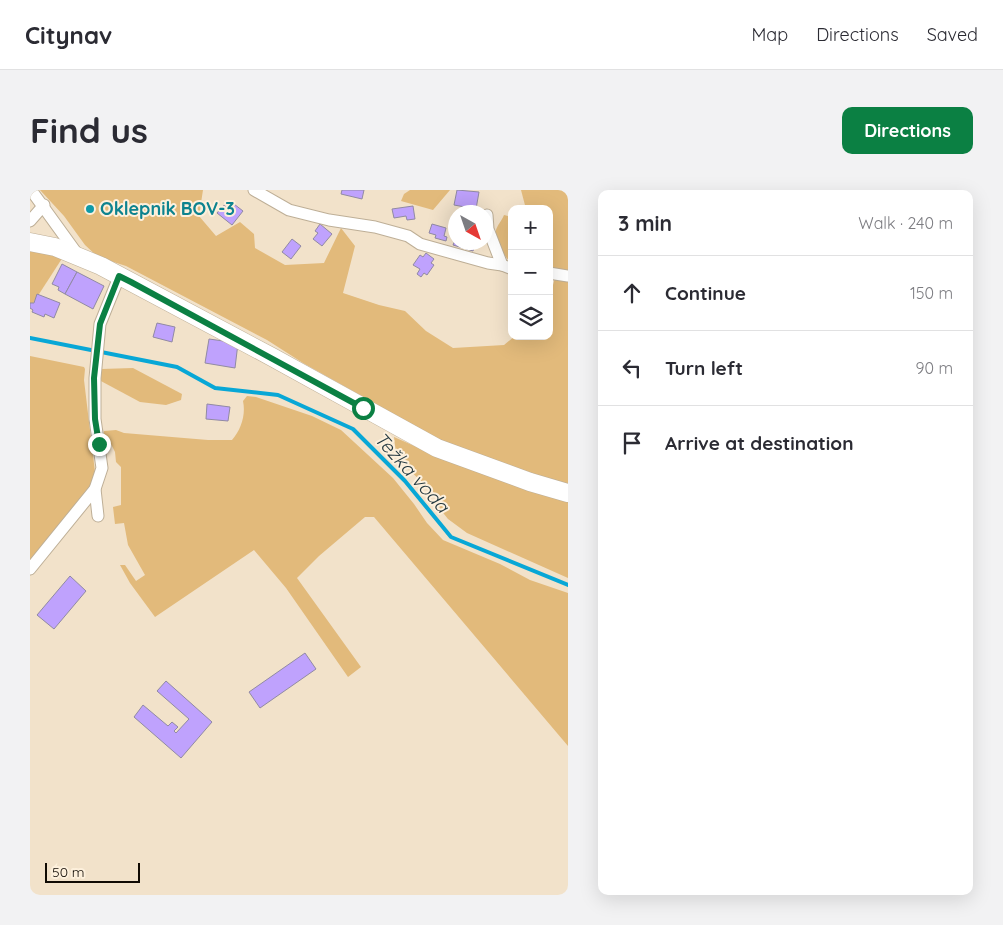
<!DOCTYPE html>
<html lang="en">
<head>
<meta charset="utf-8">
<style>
	body { margin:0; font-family:Quicksand,sans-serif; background:#f2f2f3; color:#2b2b33 }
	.controls { position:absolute; right:15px; top:15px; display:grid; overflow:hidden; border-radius:10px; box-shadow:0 5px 20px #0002 }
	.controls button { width:45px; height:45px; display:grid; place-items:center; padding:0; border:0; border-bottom:1px solid #e1e1e2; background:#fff; color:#2b2b33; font:25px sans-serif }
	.compass { position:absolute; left:418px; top:15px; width:45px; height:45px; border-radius:50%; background:#fff; box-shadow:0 5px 20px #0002; rotate:140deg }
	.scale { position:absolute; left:15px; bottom:12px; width:95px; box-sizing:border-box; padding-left:5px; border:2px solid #110b04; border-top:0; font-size:14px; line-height:18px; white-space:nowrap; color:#110b04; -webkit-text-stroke:4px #fdf0dc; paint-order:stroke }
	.stop { position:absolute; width:15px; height:15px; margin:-11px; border:4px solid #0b8043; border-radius:50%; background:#fff }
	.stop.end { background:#0b8043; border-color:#fff; box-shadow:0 1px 5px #0008 }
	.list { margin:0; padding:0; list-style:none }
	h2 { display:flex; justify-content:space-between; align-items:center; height:65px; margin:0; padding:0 20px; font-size:21px }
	h2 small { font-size:16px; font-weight:400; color:#7c7c81 }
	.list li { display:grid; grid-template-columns:32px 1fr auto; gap:15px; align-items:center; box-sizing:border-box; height:75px; padding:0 20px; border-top:1px solid #e1e1e2 }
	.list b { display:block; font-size:19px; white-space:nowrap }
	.list em { font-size:16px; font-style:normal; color:#7c7c81 }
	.icon { flex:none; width:28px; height:28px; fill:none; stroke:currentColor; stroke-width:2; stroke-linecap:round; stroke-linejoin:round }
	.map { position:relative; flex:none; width:538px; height:705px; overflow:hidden; border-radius:10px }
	header { display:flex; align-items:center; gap:30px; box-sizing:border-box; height:70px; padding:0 25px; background:#fff; border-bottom:1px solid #e1e1e2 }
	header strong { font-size:24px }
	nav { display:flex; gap:28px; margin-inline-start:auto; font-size:18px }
	.intro { display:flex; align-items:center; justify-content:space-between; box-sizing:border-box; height:120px; padding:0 30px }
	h1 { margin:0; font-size:35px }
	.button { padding:12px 22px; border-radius:10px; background:#0b8043; color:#fff; font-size:18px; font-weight:700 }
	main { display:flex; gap:30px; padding:0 30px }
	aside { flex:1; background:#fff; border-radius:10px; box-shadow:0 5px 20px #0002 }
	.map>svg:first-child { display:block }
	.green { fill:#e2ba7b }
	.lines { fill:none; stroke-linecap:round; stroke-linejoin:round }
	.stream { stroke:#08a7d6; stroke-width:4 }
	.building { fill:#bfa2fd; stroke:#918aa3 }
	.minor-casing { stroke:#beaf97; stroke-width:13 }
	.primary-casing { stroke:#beaf97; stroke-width:19 }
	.minor { stroke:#fff; stroke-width:11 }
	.primary { stroke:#fff; stroke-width:18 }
	.route { stroke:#0b8043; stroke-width:6 }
	.culture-dot { fill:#0f9aa8; stroke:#fdf0dc; stroke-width:2 }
	.labels { text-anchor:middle; stroke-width:4; stroke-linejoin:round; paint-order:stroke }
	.culture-label { font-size:18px; font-weight:bold; fill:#0d838f; stroke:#fdf0dc; text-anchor:start }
	.water-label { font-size:19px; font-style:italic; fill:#1f353e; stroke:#fdf0dc }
</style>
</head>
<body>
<header>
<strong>Citynav</strong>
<nav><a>Map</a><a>Directions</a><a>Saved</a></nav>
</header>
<div class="intro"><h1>Find us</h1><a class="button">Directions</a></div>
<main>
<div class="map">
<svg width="538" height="705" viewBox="0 0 538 705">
	<rect width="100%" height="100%" fill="#f2e2ca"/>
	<!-- green -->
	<g class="green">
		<path d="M10,0H173L169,26L186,46L210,32L224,44L225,58L255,75L294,73L311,38L325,56L313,103L349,115L375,121L396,141L423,158L474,155L485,146H519V109L525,88L538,89V296L412,251L273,173L237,150L96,76L68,67L55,55L34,26Z"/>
		<path d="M380,0H420L403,20L371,11L374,4Z"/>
		<path d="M491,0H538V80L519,79V19H496Z"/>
		<path d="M474,25L482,27V74C474,66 465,52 466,40C467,36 472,30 474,25Z"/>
		<path d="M0,59L33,67L0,118Z"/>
		<path d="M0,166L54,177L55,179L54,190L65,282L63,292L55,304L0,370Z"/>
		<path d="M103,178L152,204L151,210L136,215L110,212L69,190L71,179Z"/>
		<path d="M217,206L226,207L282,226L311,240L363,288L384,314L397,333L413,350L470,374L500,390L538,403V556L344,327H335L289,366L267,388L331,477L318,487L256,398L224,360L125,427L100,393L90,375H95L106,391L115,385L98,355L94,333L85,334L83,317L91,315V277L86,272L85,262L81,254L74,253V241L86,240L94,243L178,250H202C211,240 216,225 213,211Z"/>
		<path d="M364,247L423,273L538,311V388L437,343L418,329L410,319L407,306L376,277L366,263Z"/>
	</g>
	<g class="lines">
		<!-- stream -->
		<path class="stream" d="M0,148L147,177L185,198L248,205L323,239L375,291L421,347L538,395"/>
	</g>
	<!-- building -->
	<g class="building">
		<path d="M312,0H334L332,9L311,4Z"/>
		<path d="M427,0L449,2L446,19L424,15Z"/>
		<path d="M204,14L213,21L202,35L187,23L194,15L200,19Z"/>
		<path d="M383,16L385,29L377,30L376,26L364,28L362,19Z"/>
		<path d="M290,34L302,44L292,56L283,49L288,43L285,41Z"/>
		<path d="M402,34L416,38L414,46L417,47L416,51L405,48L406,45L399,43Z"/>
		<path d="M426,48V52H446L443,61L423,55Z"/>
		<path d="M262,49L271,56L261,69L252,62Z"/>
		<path d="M396,63L404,69L401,73L404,75L397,85L394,83L391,87L387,84L390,79L383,75L390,65L393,67Z"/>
		<path d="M32,74L47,82L35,104L28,100L29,97L22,94Z"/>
		<path d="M47,82L74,96L63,119L35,104Z"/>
		<path d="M7,104L30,113L24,128L15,124L14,127L2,122L3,120L0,118V113H4Z"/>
		<path d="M127,133L145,137L142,152L123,147Z"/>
		<path d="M179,149L208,153L205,178L175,173Z"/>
		<path d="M177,214L200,217L198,231L176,229Z"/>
		<path d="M40,386L56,401L24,439L7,425Z"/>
		<path d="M275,463L286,479L230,518L219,502Z"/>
		<path d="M136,491L182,532L151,568L104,527L113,515L138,536L142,532L148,537L144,541L146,543L159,529L127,501Z"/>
	</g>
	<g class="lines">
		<defs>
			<g id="minor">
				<path d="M1,0L48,65"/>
				<path d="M224,0L259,20L299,30L345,37L378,46L390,54L458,73L472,75"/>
				<path d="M457,25L458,39L472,75L482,79"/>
				<path d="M0,31L14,15"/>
				<path d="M519,83L538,86"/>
				<path d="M68,326L65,299L72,278L65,229V188L70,134L89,87"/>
				<path d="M0,379L65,299"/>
			</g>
			<path id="primary" d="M0,52L25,57L71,76L242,167L407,258L500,292L538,303"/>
		</defs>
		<!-- minor casing -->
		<use href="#minor" class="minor-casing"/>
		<!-- primary casing -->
		<use href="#primary" class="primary-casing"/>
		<!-- minor -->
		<use href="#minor" class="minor"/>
		<!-- primary -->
		<use href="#primary" class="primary"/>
	</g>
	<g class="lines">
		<!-- route -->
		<path class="route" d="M69,254L65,229L64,188L70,134L89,86L101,92L333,218"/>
	</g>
	<!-- markers -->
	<circle class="culture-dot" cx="60" cy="19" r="5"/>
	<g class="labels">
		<!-- culture labels -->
		<g class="culture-label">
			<text x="70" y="25">Oklepnik BOV-3</text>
		</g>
		<!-- water labels -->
		<g class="water-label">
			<text transform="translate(382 282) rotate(48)" y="7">Težka voda</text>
		</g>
	</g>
</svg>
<div class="controls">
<button>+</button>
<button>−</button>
<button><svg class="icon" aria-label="layers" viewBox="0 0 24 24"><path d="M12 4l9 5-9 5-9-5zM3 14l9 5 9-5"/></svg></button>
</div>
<svg class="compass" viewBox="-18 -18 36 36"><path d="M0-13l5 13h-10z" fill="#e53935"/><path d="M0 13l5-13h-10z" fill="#7c7c81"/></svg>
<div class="scale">50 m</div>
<div class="stop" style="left:333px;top:218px"></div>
<div class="stop end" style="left:69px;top:254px"></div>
</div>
<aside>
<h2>3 min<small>Walk · 240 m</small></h2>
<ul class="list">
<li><svg class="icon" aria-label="ahead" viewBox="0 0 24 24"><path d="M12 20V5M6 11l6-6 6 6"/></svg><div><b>Continue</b></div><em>150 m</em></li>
<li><svg class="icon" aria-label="left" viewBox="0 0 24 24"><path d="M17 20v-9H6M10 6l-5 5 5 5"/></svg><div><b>Turn left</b></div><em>90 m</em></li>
<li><svg class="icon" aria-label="arrive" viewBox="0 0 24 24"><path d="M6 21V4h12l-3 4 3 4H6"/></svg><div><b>Arrive at destination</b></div></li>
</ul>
</aside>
</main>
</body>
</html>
